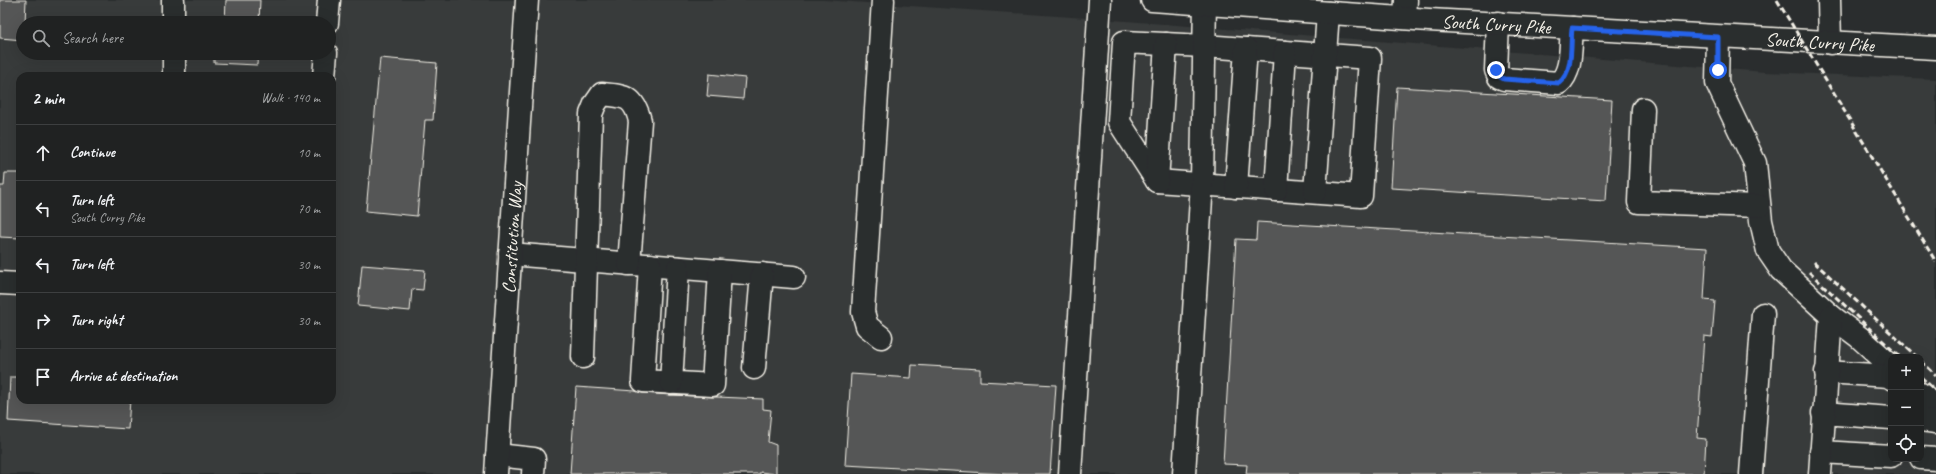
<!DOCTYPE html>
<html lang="en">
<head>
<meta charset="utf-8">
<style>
	body { margin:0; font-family:Caveat,sans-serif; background:#2d2f2f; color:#f1f3f6 }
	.controls { position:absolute; right:12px; bottom:12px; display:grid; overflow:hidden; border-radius:8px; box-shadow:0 4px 16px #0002 }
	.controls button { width:36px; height:36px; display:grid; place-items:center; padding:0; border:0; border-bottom:1px solid #3d3f40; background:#202222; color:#f1f3f6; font:20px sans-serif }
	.stop { position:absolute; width:12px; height:12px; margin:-9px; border:3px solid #2563eb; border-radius:50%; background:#fff }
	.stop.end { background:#2563eb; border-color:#fff; box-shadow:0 1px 4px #0008 }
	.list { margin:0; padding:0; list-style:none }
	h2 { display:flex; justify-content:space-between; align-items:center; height:52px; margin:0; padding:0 16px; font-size:17px }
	h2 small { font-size:13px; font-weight:400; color:#a2a4a5 }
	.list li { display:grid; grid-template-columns:26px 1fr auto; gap:12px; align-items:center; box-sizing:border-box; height:56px; padding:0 16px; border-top:1px solid #3d3f40 }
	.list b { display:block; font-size:15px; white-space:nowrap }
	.list p { margin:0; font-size:13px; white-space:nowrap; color:#a2a4a5 }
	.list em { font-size:13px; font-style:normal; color:#a2a4a5 }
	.icon { flex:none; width:22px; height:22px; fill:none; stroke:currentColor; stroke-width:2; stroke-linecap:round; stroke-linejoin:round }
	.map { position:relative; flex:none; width:1936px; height:474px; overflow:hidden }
	.search { position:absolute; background:#202222; box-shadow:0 4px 16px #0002; left:16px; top:16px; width:320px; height:44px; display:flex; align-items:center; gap:10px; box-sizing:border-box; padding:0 14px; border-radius:22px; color:#a2a4a5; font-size:15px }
	.panel { position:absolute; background:#202222; box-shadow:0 4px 16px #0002; left:16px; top:72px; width:320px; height:332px; border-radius:12px }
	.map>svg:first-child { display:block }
	.built { fill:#373a3a; fill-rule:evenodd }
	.building { fill:#555756; stroke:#f4f1e8 }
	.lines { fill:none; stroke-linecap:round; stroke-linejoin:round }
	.minor-casing { stroke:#f4f1e8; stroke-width:25 }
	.major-casing { stroke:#f4f1e8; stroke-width:25 }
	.minor { stroke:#2a2d2e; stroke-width:22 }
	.major { stroke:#2a2d2e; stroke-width:22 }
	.rail { stroke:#f4f1e8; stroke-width:3; stroke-dasharray:6 3; stroke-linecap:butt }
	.route { stroke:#2563eb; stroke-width:5 }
	.labels { text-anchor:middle; stroke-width:4; stroke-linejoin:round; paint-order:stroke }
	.street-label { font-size:19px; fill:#f4f1e8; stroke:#2a2d2e }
</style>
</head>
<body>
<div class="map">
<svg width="1936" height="474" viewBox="0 0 1936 474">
	<rect width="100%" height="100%" fill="#2a2d2e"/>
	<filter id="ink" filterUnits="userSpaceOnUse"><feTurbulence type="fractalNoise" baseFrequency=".025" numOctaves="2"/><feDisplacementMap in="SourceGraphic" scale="8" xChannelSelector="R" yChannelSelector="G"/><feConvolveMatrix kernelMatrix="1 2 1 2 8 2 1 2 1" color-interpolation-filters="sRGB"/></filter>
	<g filter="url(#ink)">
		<!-- built -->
		<path class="built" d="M0,0H824L1101,19L1765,72L1936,79V474H0ZM23,23H329V53H23ZM20,76H332V400H20ZM1891,357H1921V459H1891Z"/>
		<!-- building -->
		<g class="building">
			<path d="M0,0H26L25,23H23V40L0,38Z"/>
			<path d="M226,0H260L259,23H225Z"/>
			<path d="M214,53H258L257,65L214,63Z"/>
			<path d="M380,58L437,63L433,120H425L417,216L366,211Z"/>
			<path d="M709,74L745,78L743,99L707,96Z"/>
			<path d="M1397,87L1612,100L1606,201L1391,188Z"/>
			<path d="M5,173H20V238L0,237V186H4Z"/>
			<path d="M1257,222L1707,248L1704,300L1715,301L1712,337L1704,336L1697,438L1706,439L1704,474H1246L1247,465L1223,464L1236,239L1256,240Z"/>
			<path d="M362,265L425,270L423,290L412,289L410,311L358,306Z"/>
			<path d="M912,365L980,369V381L1056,385L1050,474H1007L845,465L851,374L911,378Z"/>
			<path d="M10,377H20V400H130L128,429L8,421Z"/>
			<path d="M576,387L635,391L642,393L671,395L763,399V409L771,410L768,442L776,445V474L760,472V474H570Z"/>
		</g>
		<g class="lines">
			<defs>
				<g id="minor">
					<path d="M173,0V23"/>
					<path d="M1829,0L1830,43"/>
					<path d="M1405,18L1406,0"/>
					<path d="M327,23L329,0"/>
					<path d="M1498,23L1496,70L1499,77L1504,79L1559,83C1573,71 1570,45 1572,28"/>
					<path d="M1718,37L1717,83L1755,163L1761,221L1768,251L1781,270L1831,316L1859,337L1891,366"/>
					<path d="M1124,42L1204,46L1370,58L1361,196L1157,181L1119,122Z"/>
					<path d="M174,53V76"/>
					<path d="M324,76L326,53"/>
					<path d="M1643,109L1639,202L1759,206"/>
					<path d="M1157,181L1166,44"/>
					<path d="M1236,187L1246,49"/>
					<path d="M1276,190L1285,52"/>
					<path d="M1315,192L1328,13"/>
					<path d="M510,254L794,277"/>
					<path d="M650,265L643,381L713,385L720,271"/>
					<path d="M0,283L20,284"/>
					<path d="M881,337L867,326L863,312L883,0"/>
					<path d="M583,357L591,114L595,104L602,94C625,96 634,96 640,121L629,264"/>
					<path d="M754,368L762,274"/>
					<path d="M1826,372L1889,376L1891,378"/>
					<path d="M671,383L678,268"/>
					<path d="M1921,394L1936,408"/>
					<path d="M1823,413L1891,418"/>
					<path d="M1921,420L1936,422"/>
					<path d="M1821,452L1891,456"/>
					<path d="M497,455L534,459L533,474"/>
					<path d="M1921,458L1936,459"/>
					<path id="s1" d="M496,474L527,0"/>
					<path d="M1070,474L1100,0"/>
					<path d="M1184,474L1202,182L1205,0"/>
					<path d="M1751,474L1763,314"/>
					<path d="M1820,474L1831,316"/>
				</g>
				<g id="major">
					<path id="s2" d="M1152,0L1429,20L1936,48"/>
				</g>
			</defs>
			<!-- minor casing -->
			<use href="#minor" class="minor-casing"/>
			<!-- major casing -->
			<use href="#major" class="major-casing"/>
			<!-- minor -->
			<use href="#minor" class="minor"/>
			<!-- major -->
			<use href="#major" class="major"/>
			<!-- rail -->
			<g class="rail">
				<path d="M1777,0L1936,262"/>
				<path d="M1814,262L1917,357"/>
				<path d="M1809,272L1900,357"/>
				<path d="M1921,361L1936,375"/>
				<path d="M1921,377L1936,391"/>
			</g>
		</g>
	</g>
	<g class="lines" filter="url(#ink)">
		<!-- route -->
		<path class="route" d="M1496,70L1500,77L1504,79L1559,83C1574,71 1570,45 1572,28L1718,37V70"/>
	</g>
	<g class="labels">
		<!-- street labels -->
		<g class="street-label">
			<text dy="7" stroke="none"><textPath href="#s2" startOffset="345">South Curry Pike</textPath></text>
			<text dy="7" stroke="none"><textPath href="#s2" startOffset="669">South Curry Pike</textPath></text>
			<text dy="7" stroke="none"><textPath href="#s1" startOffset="237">Constitution Way</textPath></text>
		</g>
	</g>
</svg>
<div class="controls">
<button>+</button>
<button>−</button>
<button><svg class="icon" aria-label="locate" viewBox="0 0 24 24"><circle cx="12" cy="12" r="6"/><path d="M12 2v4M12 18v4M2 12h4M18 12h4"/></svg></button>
</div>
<div class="stop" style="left:1718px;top:70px"></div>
<div class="stop end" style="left:1496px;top:70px"></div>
<div class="search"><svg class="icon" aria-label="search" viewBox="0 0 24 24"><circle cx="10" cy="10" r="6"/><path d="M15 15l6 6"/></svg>Search here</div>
<section class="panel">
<h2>2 min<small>Walk · 140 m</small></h2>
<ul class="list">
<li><svg class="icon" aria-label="ahead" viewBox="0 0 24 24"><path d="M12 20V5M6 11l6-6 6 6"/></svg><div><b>Continue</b></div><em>10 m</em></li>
<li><svg class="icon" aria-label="left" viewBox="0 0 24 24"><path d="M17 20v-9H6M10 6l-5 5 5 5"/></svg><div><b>Turn left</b><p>South Curry Pike</p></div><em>70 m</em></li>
<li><svg class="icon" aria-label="left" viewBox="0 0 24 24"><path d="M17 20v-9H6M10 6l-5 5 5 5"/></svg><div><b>Turn left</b></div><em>30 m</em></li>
<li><svg class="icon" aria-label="right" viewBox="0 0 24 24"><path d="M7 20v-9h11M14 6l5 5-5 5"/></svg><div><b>Turn right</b></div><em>30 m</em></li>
<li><svg class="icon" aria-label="arrive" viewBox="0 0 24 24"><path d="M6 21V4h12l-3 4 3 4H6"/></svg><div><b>Arrive at destination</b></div></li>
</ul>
</section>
</div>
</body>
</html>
